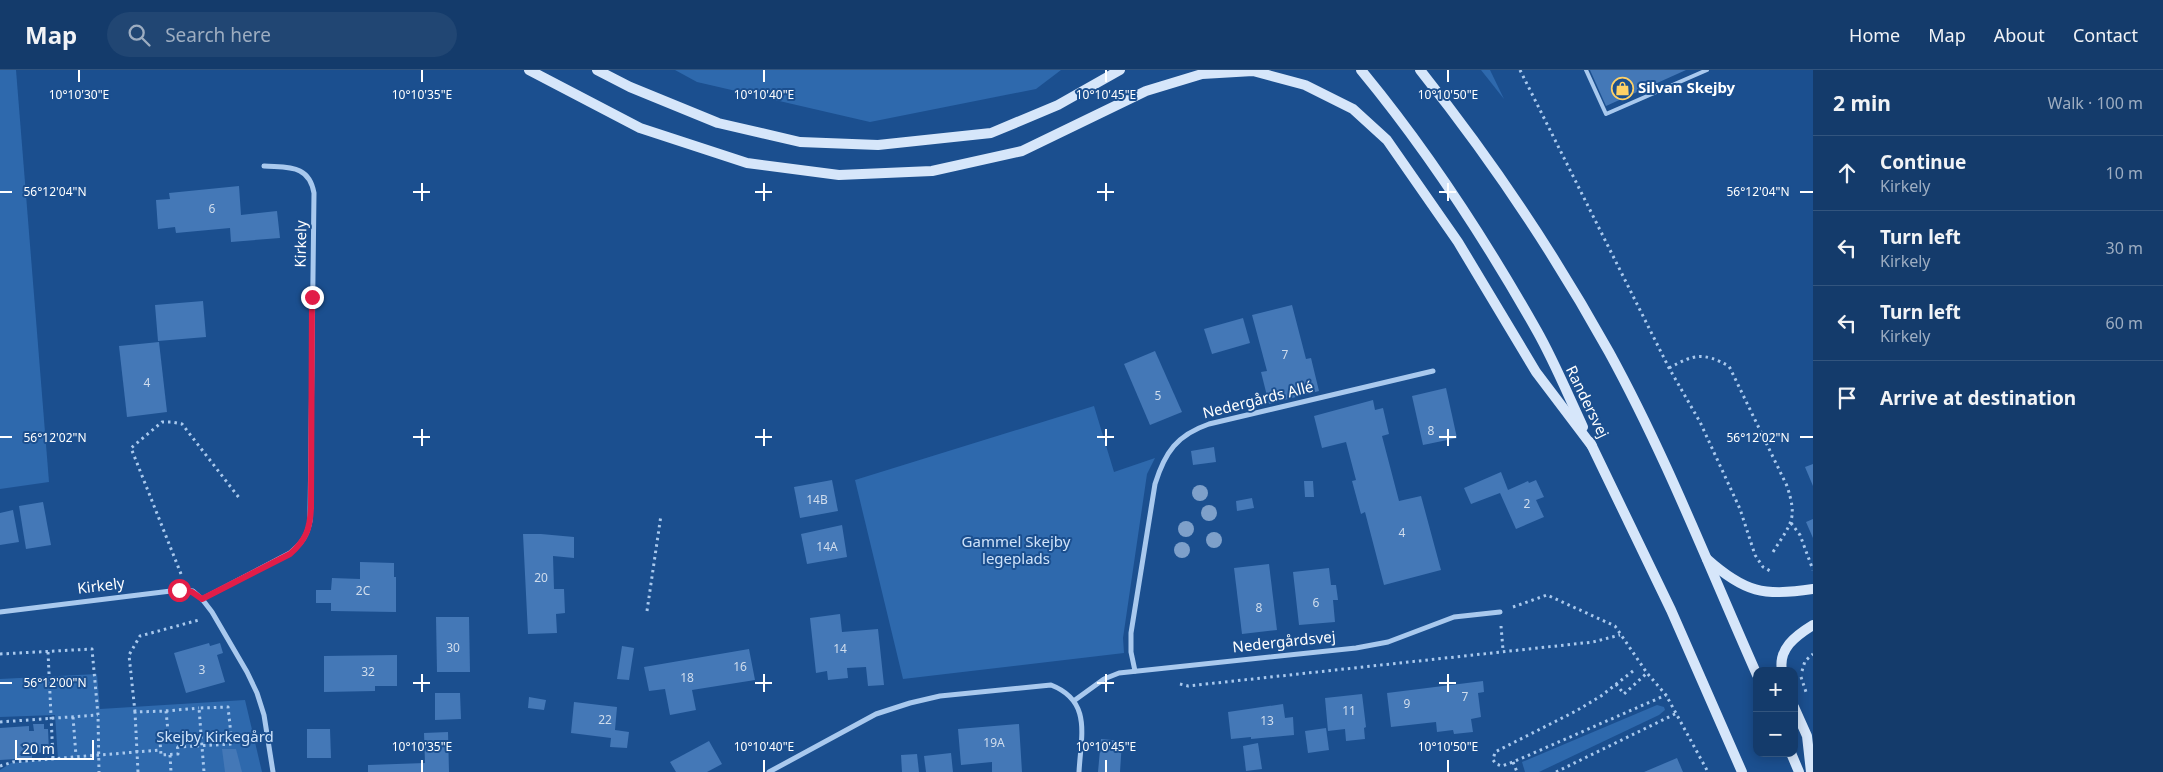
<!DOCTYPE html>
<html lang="en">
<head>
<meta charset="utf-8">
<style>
	body { margin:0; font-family:"Noto Sans",sans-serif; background:#214673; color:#f1f3f6 }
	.controls { position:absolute; right:15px; bottom:15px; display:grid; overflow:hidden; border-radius:10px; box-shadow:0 2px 12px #0003 }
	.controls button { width:45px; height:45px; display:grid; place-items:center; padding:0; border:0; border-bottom:1px solid #33557e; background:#143b6b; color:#f1f3f6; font:25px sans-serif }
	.scale { position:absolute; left:15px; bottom:12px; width:79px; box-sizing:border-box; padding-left:5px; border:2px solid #fff; border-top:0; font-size:14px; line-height:18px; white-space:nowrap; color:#fff; -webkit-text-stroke:4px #1b4f8f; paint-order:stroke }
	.stop { position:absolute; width:15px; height:15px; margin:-11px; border:4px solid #e11d48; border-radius:50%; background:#fff }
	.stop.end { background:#e11d48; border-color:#fff; box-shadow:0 1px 5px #0008 }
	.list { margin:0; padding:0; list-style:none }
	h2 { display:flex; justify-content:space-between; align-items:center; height:65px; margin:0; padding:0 20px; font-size:21px }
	h2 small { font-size:16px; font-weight:400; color:#9dadc1 }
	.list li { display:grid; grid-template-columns:32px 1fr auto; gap:15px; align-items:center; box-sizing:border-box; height:75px; padding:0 20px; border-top:1px solid #33557e }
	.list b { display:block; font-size:19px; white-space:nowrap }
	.list p { margin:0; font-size:16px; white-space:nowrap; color:#9dadc1 }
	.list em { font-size:16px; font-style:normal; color:#9dadc1 }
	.icon { flex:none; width:28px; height:28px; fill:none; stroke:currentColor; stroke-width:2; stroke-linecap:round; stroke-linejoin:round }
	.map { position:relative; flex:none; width:1813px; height:702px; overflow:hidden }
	header { display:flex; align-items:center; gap:30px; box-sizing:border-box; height:70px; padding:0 25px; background:#143b6b; border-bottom:1px solid #33557e }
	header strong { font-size:24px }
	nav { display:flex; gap:28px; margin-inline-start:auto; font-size:18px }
	.search { width:350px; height:45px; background:#214673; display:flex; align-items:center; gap:12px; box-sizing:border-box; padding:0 18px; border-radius:28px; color:#9dadc1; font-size:19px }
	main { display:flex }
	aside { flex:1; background:#143b6b }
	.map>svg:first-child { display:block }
	.green { fill:#2e69ad }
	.building { fill:#4478b7 }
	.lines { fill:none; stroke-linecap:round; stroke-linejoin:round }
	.path { stroke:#a9c9ee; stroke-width:3; stroke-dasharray:2.5 4; stroke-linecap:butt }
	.lane { stroke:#a9c9ee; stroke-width:4 }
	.street { stroke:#a9c9ee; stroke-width:5 }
	.secondary { stroke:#d6e6fa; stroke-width:10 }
	.tree { fill:#7ea0ca }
	.route { stroke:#e11d48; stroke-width:6 }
	.ticks { fill:none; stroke:#fff; stroke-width:2 }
	.labels { text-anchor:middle; stroke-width:4; stroke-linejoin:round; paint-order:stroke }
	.number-label { font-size:12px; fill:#d0dded }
	.poi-label { font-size:15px; font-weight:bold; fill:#fff; stroke:#1b4f8f; text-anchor:start }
	.street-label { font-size:15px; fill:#fff; stroke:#1b4f8f }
	.park-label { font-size:15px; fill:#cfe3fa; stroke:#1b4f8f }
	.ticks-label { font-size:12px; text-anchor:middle; fill:#fff; stroke:#1b4f8f; stroke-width:4; stroke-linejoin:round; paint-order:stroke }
</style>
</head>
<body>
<header>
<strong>Map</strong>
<div class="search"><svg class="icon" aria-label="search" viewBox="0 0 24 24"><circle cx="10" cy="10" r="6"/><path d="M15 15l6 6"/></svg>Search here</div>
<nav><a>Home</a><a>Map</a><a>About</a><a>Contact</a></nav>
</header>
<main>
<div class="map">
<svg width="1813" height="702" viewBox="0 0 1813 702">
	<rect width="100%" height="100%" fill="#1b4f8f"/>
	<!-- green -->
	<g class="green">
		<path d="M0,0H16L49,412L0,419Z"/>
		<path d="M675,0H1061L1036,19L870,52L697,12Z"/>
		<path d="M1481,0H1490L1504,29Z"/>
		<path d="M1094,336L1114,402L1155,388L1147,404L1123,568L1124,583L903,609L855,410Z"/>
		<path d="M97,604L100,639L245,630L262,702H0V700L11,693L58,689L55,645L0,647V609Z"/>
		<path d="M1657,635L1664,637L1665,640L1659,645L1539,702H1525L1522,692Z"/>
	</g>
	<!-- building -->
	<g class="building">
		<path d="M1590,0H1686L1606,36Z"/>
		<path d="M239,116L241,145L277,141L280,168L231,172L230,158L176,163L175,157L158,159L156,130L170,129L169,123Z"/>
		<path d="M203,231L206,267L158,271L155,235Z"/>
		<path d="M1292,235L1306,289L1311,288L1319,321L1269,334L1261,302L1267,301L1252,245Z"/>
		<path d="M1243,248L1250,273L1212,284L1204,259Z"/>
		<path d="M159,272L167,342L127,347L119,276Z"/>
		<path d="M1155,281L1182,342L1150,355L1124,294Z"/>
		<path d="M1446,318L1457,368L1423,375L1412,326Z"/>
		<path d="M1373,330L1375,340L1383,338L1389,364L1382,366L1399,431L1421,426L1441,500L1384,515L1365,442L1361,444L1352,411L1356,410L1346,372L1322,378L1314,346Z"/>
		<path d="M1214,377L1216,392L1193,395L1191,381Z"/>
		<path d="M1813,394V416L1805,397Z"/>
		<path d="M1501,402L1508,420L1528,411L1529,413L1536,410L1544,427L1536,430L1544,447L1516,459L1500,423L1471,434L1464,418Z"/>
		<path d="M832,410L838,441L800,448L794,417Z"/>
		<path d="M1304,411H1313L1314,427H1305Z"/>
		<path d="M1252,428L1254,438L1237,441L1236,431Z"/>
		<path d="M43,432L51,475L26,479L19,436Z"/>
		<path d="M13,440L19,472L0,475V443Z"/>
		<path d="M1813,449V468L1806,452Z"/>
		<path d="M842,455L847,487L807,494L801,464Z"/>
		<path d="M523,464H541L574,467V488L553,486L554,519H564L565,543L556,544L557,563L528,564Z"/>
		<path d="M360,492L394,493V507H396V542L331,541V533H316V520H331L332,508L360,509Z"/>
		<path d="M1269,494L1277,560L1242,564L1234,498Z"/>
		<path d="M1329,498L1331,515H1336L1338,530H1333L1335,552L1299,555L1293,502Z"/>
		<path d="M840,544L842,562L878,559L884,615L868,616L866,597L847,598L848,608L828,610L827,601L816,603L810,548Z"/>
		<path d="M436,547H469L470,602H437Z"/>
		<path d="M209,573L210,576L220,573L223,583L217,585L225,612L186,623L174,583Z"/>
		<path d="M622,576L634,578L629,610L617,609Z"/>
		<path d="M749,579L755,610L692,620L696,640L670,645L665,619L649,621L644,597Z"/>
		<path d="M397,585V616H375V621L324,622V586Z"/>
		<path d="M1483,611L1484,622L1478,623L1481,647L1471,649L1473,662L1454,664L1453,660L1437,662L1436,652L1391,657L1387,623Z"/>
		<path d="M435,623H460L461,649L435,650Z"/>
		<path d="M1362,624L1366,657L1364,658L1365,669L1346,671L1345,659L1328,661L1325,628Z"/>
		<path d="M529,627L546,630L544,640L528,638Z"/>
		<path d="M574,632L617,637L615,660L629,662L627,678L610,677L611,668L571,663Z"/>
		<path d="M1283,634L1285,648L1293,647L1294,665L1251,669V667L1231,669L1228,642Z"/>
		<path d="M33,654H44V659H48L49,682L32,683V688L0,690V658L29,656V661H34Z"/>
		<path d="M1019,654L1022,702H992V692L961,695L958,659Z"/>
		<path d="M1326,658L1329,680L1308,683L1305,661Z"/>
		<path d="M307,659H330L331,688H307Z"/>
		<path d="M448,662L449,702H368V695L425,693L424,663Z"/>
		<path d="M1101,669L1122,671L1120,702H1098Z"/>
		<path d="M709,671L722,694L707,702H676L670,692Z"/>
		<path d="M1258,673L1262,699L1246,701L1243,676Z"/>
		<path d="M222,679H236L242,702H225Z"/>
		<path d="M951,683L953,702H926L924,686Z"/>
		<path d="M917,684L919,702H902L901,685Z"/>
		<path d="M1677,688L1683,702H1644Z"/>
	</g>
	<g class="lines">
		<!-- path -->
		<g class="path">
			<path d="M1520,0L1669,298L1700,352L1740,439L1755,485L1763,497L1772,502"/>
			<path d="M1669,298C1695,284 1702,282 1729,296L1787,416C1798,450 1791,453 1773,482"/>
			<path d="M1791,453L1800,465L1813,500"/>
			<path d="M181,504L131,378L162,352H172L182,354L240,429"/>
			<path d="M1513,537L1547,525L1615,556L1647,603L1666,625L1708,702"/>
			<path d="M647,541L661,445"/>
			<path d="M1501,556L1503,580"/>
			<path d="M48,582L53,688"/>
			<path d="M0,584L92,579L98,645L99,702"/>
			<path d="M1633,601L1601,626L1576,641L1495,682L1493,690L1496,694L1502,696L1513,692L1666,625"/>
			<path d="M1802,601L1805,591L1813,584"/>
			<path d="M1801,607L1806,622"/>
			<path d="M1180,614L1188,616L1593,572L1620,565"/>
			<path d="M1616,614L1624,624L1647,603"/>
			<path d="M166,641L199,638"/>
			<path d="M135,642L129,585L140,566L199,550"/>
			<path d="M73,647L76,686"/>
			<path d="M0,652L98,645"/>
			<path d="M177,670L178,684L161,685L160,671Z"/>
			<path d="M177,677C196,676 214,675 232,674L228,637L199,638L204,702"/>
			<path d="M170,685L171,702"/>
			<path d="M1513,692L1517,702"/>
			<path d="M0,696L13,692L161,680"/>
			<path d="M138,702L135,642L166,641L169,671"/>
			<path d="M1556,702L1677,643"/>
		</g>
		<!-- lane -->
		<path class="lane" d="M1586,0L1606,44L1707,0"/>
		<!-- street -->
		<g class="street">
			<path d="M202,529L290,483C302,473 307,466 310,451L314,123C309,94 288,98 264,96"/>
			<path d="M0,542L179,520L193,521L202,529L212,542L247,602L257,623L264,645L273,702"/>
			<path d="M1135,601L1131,582V563L1155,414C1165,382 1177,365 1209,354L1433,301"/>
			<path d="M1075,630L1104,609L1119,603L1356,578L1388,572L1454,547L1500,542"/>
			<path d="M769,702L876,644L910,633L940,626L1051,615C1092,631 1081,665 1079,702"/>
		</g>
		<!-- secondary -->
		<g class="secondary">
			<path d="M529,0L640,58L747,93L839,105L932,101L1022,81L1146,21L1202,4L1253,1L1305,15L1353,39L1387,70L1458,172L1536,302L1592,376"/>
			<path d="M597,0L630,17L718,53L800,72L878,75L991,63L1058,35L1120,0"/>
			<path d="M1361,0C1428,81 1485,169 1537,261C1554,291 1568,325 1583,357"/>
			<path d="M1420,0C1491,89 1554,183 1609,282C1666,386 1709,497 1757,605"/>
			<path d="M1590,372L1671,540L1742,702"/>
			<path d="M1707,489C1744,522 1764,527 1813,519"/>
			<path d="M1782,601C1778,579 1795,566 1813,555"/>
			<path d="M1794,637L1807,666L1811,702"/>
			<path d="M1791,683L1799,702"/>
		</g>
	</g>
	<!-- trees -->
	<g class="tree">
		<circle cx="1200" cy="423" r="8"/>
		<circle cx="1209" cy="443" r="8"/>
		<circle cx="1186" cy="459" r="8"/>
		<circle cx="1214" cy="470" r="8"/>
		<circle cx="1182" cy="480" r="8"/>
	</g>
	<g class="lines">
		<!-- route -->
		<path class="route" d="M179,520L192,522L202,529L290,484C306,470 310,459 311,438L312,227"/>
	</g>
	<!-- ticks -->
	<path class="ticks" d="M79,0V12M422,0V12M764,0V12M1106,0V12M1448,0V12M422,113V131M764,113V131M1106,113V131M1448,113V131M0,122H12M413,122H430M755,122H772M1097,122H1114M1439,122H1456M1800,122H1813M422,359V376M764,359V376M1106,359V376M1448,359V376M0,367H12M413,367H430M755,367H772M1097,367H1114M1439,367H1456M1800,367H1813M422,604V622M764,604V622M1106,604V622M1448,604V622M0,613H12M413,613H430M755,613H772M1097,613H1114M1439,613H1456M422,690V702M764,690V702M1106,690V702M1448,690V702"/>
	<!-- icons -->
	<defs>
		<symbol id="shop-ring" viewBox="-11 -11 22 22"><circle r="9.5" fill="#1b4f8f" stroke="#ffd166" stroke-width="1.5"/><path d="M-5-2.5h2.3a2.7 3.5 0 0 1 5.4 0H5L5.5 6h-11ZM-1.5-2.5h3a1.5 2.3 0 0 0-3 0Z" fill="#ffd166"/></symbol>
	</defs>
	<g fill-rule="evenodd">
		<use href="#shop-ring" x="1610" y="6" width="25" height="25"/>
	</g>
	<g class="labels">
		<!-- number labels -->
		<g class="number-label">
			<text x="212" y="143">6</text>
			<text x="1285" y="289">7</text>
			<text x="147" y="317">4</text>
			<text x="1158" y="330">5</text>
			<text x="1431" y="365">8</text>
			<text x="817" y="434">14B</text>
			<text x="1527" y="438">2</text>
			<text x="1402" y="467">4</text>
			<text x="827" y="481">14A</text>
			<text x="541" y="512">20</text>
			<text x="363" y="525">2C</text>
			<text x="1316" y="537">6</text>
			<text x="1259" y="542">8</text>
			<text x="453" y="582">30</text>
			<text x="840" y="583">14</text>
			<text x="740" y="601">16</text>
			<text x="202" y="604">3</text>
			<text x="368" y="606">32</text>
			<text x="687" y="612">18</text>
			<text x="1465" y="631">7</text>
			<text x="1407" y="638">9</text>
			<text x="1349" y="645">11</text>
			<text x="605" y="654">22</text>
			<text x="1267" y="655">13</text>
			<text x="994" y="677">19A</text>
		</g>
		<!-- poi labels -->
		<g class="poi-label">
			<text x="1638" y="23">Silvan Skejby</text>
		</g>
		<!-- street labels -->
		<g class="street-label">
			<text transform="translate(301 174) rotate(-89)" y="5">Kirkely</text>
			<text transform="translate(1258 330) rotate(-14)" y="5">Nedergårds Allé</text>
			<text transform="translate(1587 332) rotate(64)" y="5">Randersvej</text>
			<text transform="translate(101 516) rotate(-7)" y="5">Kirkely</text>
			<text transform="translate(1284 572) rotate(-6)" y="5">Nedergårdsvej</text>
		</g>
		<!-- park labels -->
		<g class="park-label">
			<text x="1016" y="477">Gammel Skejby<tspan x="1016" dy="17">legeplads</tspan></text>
			<text x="215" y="672">Skejby Kirkegård</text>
		</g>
	</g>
	<g class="ticks-label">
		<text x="79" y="29">10°10'30"E</text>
		<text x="422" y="29">10°10'35"E</text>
		<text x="764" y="29">10°10'40"E</text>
		<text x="1106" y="29">10°10'45"E</text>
		<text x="1448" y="29">10°10'50"E</text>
		<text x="55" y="126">56°12'04"N</text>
		<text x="1758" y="126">56°12'04"N</text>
		<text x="55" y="372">56°12'02"N</text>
		<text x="1758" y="372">56°12'02"N</text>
		<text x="55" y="617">56°12'00"N</text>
		<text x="422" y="681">10°10'35"E</text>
		<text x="764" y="681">10°10'40"E</text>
		<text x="1106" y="681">10°10'45"E</text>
		<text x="1448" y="681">10°10'50"E</text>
	</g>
</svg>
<div class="controls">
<button>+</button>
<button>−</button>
</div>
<div class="scale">20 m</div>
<div class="stop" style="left:179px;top:520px"></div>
<div class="stop end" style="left:312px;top:227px"></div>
</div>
<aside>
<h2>2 min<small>Walk · 100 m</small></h2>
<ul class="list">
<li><svg class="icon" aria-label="ahead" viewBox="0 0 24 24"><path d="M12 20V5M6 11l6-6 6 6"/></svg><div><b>Continue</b><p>Kirkely</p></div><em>10 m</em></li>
<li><svg class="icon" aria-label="left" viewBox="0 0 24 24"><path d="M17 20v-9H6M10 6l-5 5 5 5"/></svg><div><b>Turn left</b><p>Kirkely</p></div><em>30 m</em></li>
<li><svg class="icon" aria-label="left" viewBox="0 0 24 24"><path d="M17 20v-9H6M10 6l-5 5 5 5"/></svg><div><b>Turn left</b><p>Kirkely</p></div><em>60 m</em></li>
<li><svg class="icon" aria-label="arrive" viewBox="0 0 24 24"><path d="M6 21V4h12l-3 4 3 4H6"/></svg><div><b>Arrive at destination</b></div></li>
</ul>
</aside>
</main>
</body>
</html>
